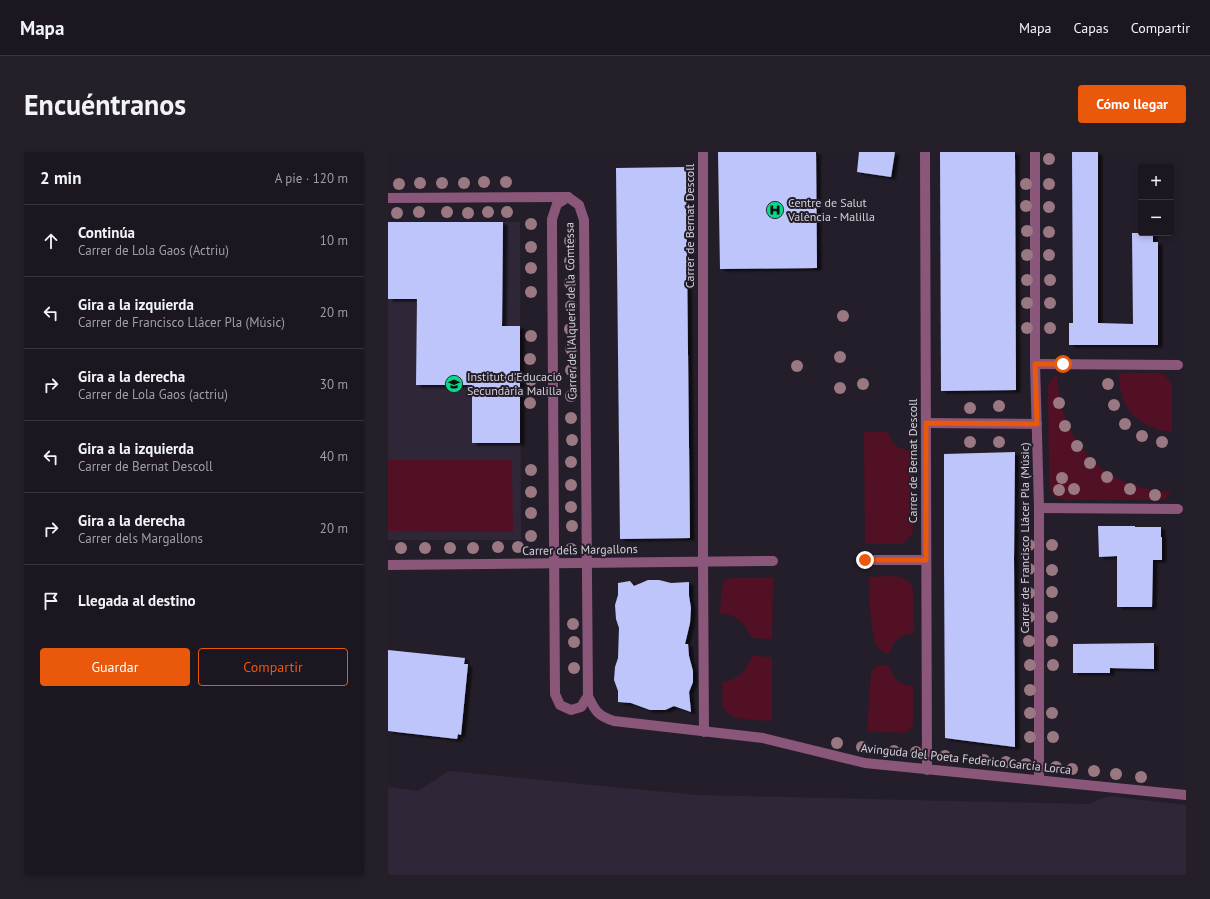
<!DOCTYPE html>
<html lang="es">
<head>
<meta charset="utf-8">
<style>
	body { margin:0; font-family:"PT Sans",sans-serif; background:#241f29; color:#f1f3f6 }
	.controls { position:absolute; right:12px; top:12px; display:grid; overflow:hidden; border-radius:4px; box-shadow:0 2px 6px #0003 }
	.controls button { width:36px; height:36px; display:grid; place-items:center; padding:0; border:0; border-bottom:1px solid #39353e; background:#1b1620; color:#f1f3f6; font:20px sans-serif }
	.stop { position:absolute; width:12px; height:12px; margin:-9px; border:3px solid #ea580c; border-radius:50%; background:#fff }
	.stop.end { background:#ea580c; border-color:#fff; box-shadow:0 1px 4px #0008 }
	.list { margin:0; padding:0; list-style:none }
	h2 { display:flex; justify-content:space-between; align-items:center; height:52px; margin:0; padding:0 16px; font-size:17px }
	h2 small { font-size:13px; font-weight:400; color:#a09fa5 }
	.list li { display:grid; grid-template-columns:26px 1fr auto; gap:12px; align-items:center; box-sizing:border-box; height:72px; padding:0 16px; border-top:1px solid #39353e }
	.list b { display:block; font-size:15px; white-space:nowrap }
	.list p { margin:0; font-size:13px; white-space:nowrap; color:#a09fa5 }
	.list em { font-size:13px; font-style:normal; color:#a09fa5 }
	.actions { display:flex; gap:8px; padding:12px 16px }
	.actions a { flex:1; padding:9px 0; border:1px solid #ea580c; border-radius:4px; text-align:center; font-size:14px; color:#ea580c }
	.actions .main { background:#ea580c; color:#fff }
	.icon { flex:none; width:22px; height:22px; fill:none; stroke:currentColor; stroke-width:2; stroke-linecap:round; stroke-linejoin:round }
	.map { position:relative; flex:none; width:798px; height:723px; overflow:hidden; border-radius:4px }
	header { display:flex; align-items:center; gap:24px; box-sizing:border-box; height:56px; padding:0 20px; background:#1b1620; border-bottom:1px solid #39353e }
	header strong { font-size:19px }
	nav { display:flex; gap:22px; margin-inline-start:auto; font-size:14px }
	.intro { display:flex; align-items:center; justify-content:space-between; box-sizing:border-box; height:96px; padding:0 24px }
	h1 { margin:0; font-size:28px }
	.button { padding:10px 18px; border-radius:4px; background:#ea580c; color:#fff; font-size:14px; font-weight:700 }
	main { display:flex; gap:24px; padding:0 24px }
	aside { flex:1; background:#1b1620; border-radius:4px; box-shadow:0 2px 6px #0003 }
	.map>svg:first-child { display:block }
	.built { fill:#2f2637 }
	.green { fill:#521024 }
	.building { fill:#bec5fb; filter:url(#shadow) }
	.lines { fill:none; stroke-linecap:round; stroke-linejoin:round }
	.minor { stroke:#8a577b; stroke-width:10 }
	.tree { fill:#997882 }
	.route { stroke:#ea580c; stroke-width:5 }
	.labels { text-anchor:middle; stroke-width:4; stroke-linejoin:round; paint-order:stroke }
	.poi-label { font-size:12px; fill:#d4d0d8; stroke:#241e2a; text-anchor:start }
	.street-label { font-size:12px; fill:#d4d0d8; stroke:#241e2a }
</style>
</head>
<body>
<header>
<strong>Mapa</strong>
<nav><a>Mapa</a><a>Capas</a><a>Compartir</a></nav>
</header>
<div class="intro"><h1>Encuéntranos</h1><a class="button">Cómo llegar</a></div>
<main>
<aside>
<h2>2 min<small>A pie · 120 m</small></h2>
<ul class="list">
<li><svg class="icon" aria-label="ahead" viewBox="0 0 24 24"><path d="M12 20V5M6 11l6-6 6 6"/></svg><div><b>Continúa</b><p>Carrer de Lola Gaos (Actriu)</p></div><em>10 m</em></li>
<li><svg class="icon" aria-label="left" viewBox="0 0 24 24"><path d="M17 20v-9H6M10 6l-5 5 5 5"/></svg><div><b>Gira a la izquierda</b><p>Carrer de Francisco Llácer Pla (Músic)</p></div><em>20 m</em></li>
<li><svg class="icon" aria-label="right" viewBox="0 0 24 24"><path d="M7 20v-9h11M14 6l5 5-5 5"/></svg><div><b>Gira a la derecha</b><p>Carrer de Lola Gaos (actriu)</p></div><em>30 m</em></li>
<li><svg class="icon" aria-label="left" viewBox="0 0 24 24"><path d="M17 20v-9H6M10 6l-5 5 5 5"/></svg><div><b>Gira a la izquierda</b><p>Carrer de Bernat Descoll</p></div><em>40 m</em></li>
<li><svg class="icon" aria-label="right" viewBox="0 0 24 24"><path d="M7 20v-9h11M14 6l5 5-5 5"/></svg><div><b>Gira a la derecha</b><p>Carrer dels Margallons</p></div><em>20 m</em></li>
<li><svg class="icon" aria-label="arrive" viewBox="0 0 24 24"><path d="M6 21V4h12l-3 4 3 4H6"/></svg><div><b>Llegada al destino</b></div></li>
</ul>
<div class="actions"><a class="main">Guardar</a><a>Compartir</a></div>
</aside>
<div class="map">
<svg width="798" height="723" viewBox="0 0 798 723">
	<defs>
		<filter id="shadow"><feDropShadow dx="4.5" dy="2.5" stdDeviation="1" flood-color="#0009"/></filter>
	</defs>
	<rect width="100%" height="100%" fill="#241e2a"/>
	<!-- built -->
	<g class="built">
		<path d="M0,70H132L133,388H0Z"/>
		<path d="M61,619L309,643L700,652L721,644L798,653V723H0V635L30,639Z"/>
	</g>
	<!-- green -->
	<g class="green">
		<path d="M731,221H770L777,223L784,233V280C750,277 730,255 731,221Z"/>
		<path d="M669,223C670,234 671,246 674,257C690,308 730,338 783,340L778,346L774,348H677C668,347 664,344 661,335L660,233L665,225Z"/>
		<path d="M476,280H500C504,293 510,297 524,299L525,379C522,385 519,389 513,392H477Z"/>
		<path d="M0,308H124L125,380L0,379Z"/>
		<path d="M480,425C496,425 520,419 525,438L526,481C511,482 505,489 501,502C497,500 493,499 490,496C482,485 482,440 480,425Z"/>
		<path d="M345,426H385L384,487L364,486C358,472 348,462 332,461L334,435L337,428Z"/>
		<path d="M364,504L384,505V569C371,568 342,569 336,557C333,550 335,539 334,531C350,527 359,519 364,504Z"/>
		<path d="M492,513L501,514C506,528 510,532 525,534V574L516,581L479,579L483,520L487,515Z"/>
	</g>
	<!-- building -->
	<g class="building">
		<path d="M330,0H428L429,116L332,117Z"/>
		<path d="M471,0H507L503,25L469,20Z"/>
		<path d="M552,0H627L628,238L553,239Z"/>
		<path d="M684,0H710V171L745,172L744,81H765V90H770V193H681V171H685Z"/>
		<path d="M298,15L302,386L232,387L228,16Z"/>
		<path d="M0,70H115L114,174H132V291H84V233H28L29,147H0Z"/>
		<path d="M627,300L626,407L627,595L557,586L556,408V302Z"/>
		<path d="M710,374H747V375H773V385H774V408H765L764,455H729V404L711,405Z"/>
		<path d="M260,428H271L283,431L301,430V444L303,456L302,471L297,492H300L301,504L305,519V530L301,540L303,560L286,554L277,558H262L243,551L230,550V539L226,528L227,515L230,506L231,476L228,467L227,453L230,443V431L242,429L246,434Z"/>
		<path d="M766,491V517L722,516V521H685V492Z"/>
		<path d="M0,498L77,506L76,512H80L73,583L70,582L69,587L0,579Z"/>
	</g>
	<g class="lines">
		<!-- minor -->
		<g class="minor">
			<path d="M315,0V410L316,580"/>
			<path d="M537,0L539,618"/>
			<path d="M647,0V212L651,356V628"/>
			<path d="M180,45L191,53L196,68L200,544C207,559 210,564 226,569L375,586L477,611L798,643"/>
			<path d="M180,45L169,52L164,67V80L167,542L172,553L183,558L193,555L200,544"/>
			<path d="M0,46L178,45"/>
			<path d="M647,212L790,213"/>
			<path d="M538,271L649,272"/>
			<path d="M651,356L790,357"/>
			<path d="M477,408H538"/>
			<path d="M0,413L385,409"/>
		</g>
	</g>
	<!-- trees -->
	<g class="tree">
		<circle cx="661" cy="7" r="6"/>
		<circle cx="96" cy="30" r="6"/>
		<circle cx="118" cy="30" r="6"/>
		<circle cx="32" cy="31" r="6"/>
		<circle cx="54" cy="31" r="6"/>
		<circle cx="76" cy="31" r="6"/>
		<circle cx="11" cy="32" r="6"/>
		<circle cx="638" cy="32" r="6"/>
		<circle cx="661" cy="32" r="6"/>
		<circle cx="638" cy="54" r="6"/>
		<circle cx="661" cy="55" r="6"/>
		<circle cx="31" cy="60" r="6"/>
		<circle cx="59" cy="60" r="6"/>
		<circle cx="100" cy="60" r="6"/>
		<circle cx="119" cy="60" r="6"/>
		<circle cx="9" cy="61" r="6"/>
		<circle cx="80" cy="61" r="6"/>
		<circle cx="143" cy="72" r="6"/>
		<circle cx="639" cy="79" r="6"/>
		<circle cx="661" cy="80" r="6"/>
		<circle cx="182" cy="89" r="6"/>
		<circle cx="143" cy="95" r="6"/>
		<circle cx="639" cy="103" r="6"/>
		<circle cx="661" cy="103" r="6"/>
		<circle cx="182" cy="109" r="6"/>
		<circle cx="143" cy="116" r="6"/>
		<circle cx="639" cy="128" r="6"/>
		<circle cx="662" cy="128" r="6"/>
		<circle cx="182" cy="131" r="6"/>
		<circle cx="143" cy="140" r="6"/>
		<circle cx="639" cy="151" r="6"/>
		<circle cx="662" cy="151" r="6"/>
		<circle cx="183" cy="154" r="6"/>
		<circle cx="455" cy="164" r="6"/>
		<circle cx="639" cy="176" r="6"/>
		<circle cx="662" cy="176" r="6"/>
		<circle cx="182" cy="177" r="6"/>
		<circle cx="143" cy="184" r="6"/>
		<circle cx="183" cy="197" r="6"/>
		<circle cx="452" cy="205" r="6"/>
		<circle cx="142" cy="207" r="6"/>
		<circle cx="409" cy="214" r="6"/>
		<circle cx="183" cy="218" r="6"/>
		<circle cx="143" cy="228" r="6"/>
		<circle cx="475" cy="232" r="6"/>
		<circle cx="720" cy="232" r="6"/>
		<circle cx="452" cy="236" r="6"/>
		<circle cx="183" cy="244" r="6"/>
		<circle cx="142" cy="251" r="6"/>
		<circle cx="671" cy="251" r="6"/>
		<circle cx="726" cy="253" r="6"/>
		<circle cx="611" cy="254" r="6"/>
		<circle cx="582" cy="256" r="6"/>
		<circle cx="183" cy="266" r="6"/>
		<circle cx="737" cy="272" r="6"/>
		<circle cx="677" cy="274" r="6"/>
		<circle cx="754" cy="284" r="6"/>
		<circle cx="184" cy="288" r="6"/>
		<circle cx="582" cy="290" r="6"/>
		<circle cx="611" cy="290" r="6"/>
		<circle cx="774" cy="290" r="6"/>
		<circle cx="689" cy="294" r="6"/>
		<circle cx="183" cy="310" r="6"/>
		<circle cx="702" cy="311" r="6"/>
		<circle cx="143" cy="318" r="6"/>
		<circle cx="719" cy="325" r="6"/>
		<circle cx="674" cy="326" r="6"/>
		<circle cx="183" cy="333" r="6"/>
		<circle cx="686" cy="337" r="6"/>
		<circle cx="742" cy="337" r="6"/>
		<circle cx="671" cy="338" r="6"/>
		<circle cx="143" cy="340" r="6"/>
		<circle cx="767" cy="343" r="6"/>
		<circle cx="183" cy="355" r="6"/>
		<circle cx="143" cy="361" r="6"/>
		<circle cx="184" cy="374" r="6"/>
		<circle cx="143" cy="384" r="6"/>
		<circle cx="641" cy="393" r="6"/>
		<circle cx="664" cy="393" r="6"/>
		<circle cx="110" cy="395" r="6"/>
		<circle cx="130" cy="395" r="6"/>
		<circle cx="13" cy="396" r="6"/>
		<circle cx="37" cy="396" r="6"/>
		<circle cx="62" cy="396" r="6"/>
		<circle cx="85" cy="396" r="6"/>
		<circle cx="183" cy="397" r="6"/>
		<circle cx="641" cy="417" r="6"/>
		<circle cx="664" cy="418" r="6"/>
		<circle cx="664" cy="440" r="6"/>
		<circle cx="641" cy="441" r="6"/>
		<circle cx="641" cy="465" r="6"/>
		<circle cx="664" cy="465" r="6"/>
		<circle cx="185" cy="472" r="6"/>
		<circle cx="641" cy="489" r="6"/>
		<circle cx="664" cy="489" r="6"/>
		<circle cx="186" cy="490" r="6"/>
		<circle cx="642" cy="513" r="6"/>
		<circle cx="665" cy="513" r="6"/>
		<circle cx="186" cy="516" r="6"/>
		<circle cx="642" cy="538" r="6"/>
		<circle cx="642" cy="561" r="6"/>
		<circle cx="664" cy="561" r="6"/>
		<circle cx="642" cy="585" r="6"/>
		<circle cx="665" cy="585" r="6"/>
		<circle cx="449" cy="591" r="6"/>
		<circle cx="474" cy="595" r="6"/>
		<circle cx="506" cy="599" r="6"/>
		<circle cx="528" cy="600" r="6"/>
		<circle cx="557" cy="604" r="6"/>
		<circle cx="596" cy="608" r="6"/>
		<circle cx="618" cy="610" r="6"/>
		<circle cx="638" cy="612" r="6"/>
		<circle cx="668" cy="615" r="6"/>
		<circle cx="684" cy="617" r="6"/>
		<circle cx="706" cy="619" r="6"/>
		<circle cx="728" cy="622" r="6"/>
		<circle cx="753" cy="625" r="6"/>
	</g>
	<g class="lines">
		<!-- route -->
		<path class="route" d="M477,408H538V271L649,272L647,212H675"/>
	</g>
	<!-- icons -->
	<defs>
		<symbol id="hospital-disc" viewBox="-11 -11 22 22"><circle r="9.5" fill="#08d98b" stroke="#241e2a"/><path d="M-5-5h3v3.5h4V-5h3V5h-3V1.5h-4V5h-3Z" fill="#111"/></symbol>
		<symbol id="school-disc" viewBox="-11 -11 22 22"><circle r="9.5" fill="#08d98b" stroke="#241e2a"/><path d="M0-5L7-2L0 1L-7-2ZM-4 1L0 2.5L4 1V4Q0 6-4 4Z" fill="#111"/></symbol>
	</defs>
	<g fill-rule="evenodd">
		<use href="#hospital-disc" x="377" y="48" width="20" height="20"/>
		<use href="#school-disc" x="56" y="222" width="20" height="20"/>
	</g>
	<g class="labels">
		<!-- poi labels -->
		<g class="poi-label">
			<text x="400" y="55">Centre de Salut<tspan x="400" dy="14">València - Malilla</tspan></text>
			<text x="79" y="229">Institut d'Educació<tspan x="79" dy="14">Secundària Malilla</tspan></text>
		</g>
		<!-- street labels -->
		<g class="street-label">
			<text transform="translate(302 74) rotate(-90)" y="4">Carrer de Bernat Descoll</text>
			<text transform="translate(183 159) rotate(-91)" y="4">Carrer de l'Alqueria de la Comtessa</text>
			<text transform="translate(525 309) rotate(-90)" y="4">Carrer de Bernat Descoll</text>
			<text transform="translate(637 386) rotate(-90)" y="4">Carrer de Francisco Llácer Pla (Músic)</text>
			<text transform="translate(192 398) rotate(-1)" y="4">Carrer dels Margallons</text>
			<text transform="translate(578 607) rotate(6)" y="4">Avinguda del Poeta Federico García Lorca</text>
		</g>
	</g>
</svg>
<div class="controls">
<button>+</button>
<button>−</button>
</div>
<div class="stop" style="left:675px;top:212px"></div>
<div class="stop end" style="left:477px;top:408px"></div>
</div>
</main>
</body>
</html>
